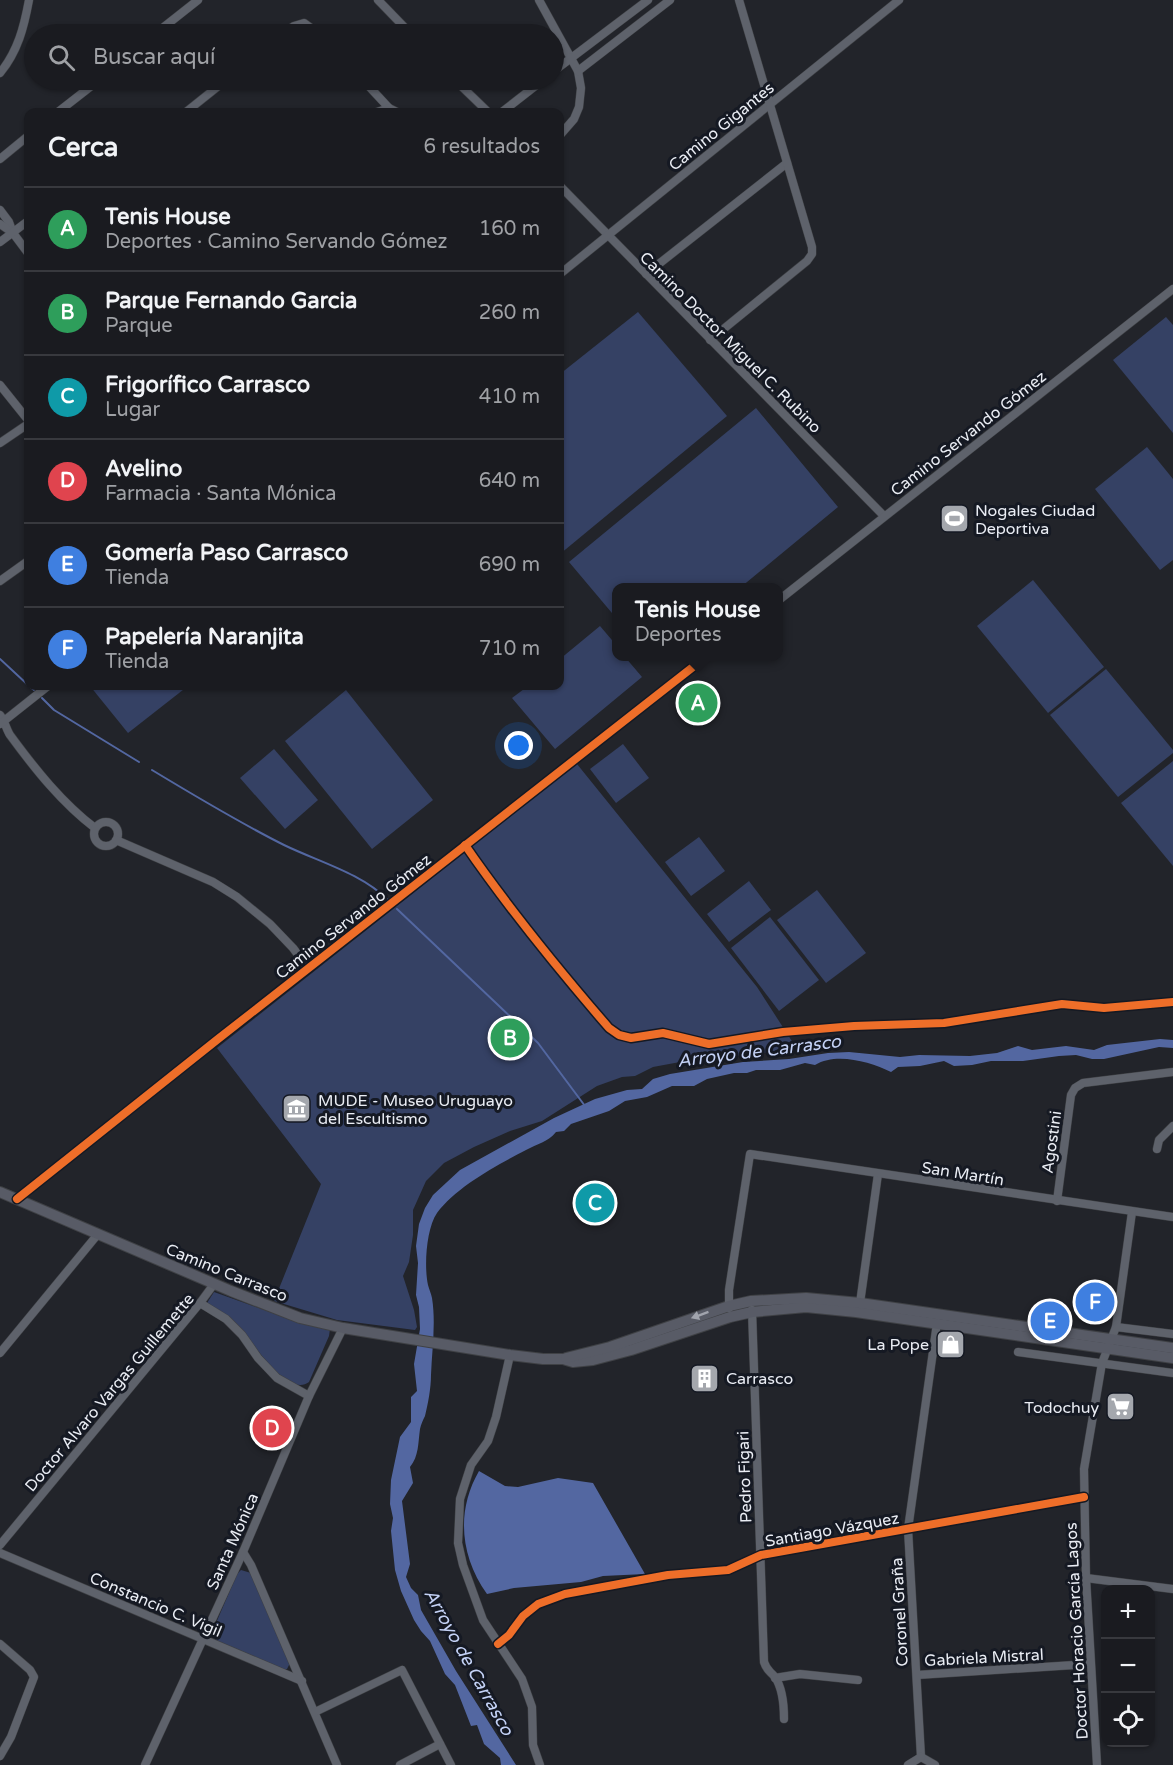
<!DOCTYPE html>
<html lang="es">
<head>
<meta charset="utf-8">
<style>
	body { margin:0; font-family:"Varela Round",sans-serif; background:#27282d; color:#f1f3f6 }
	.controls { position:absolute; right:18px; bottom:18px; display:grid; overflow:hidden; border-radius:12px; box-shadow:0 2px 4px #0004 }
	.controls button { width:54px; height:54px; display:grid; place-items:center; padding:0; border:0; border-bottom:2px solid #38393e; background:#1a1b20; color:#f1f3f6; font:30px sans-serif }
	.you { position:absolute; left:519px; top:746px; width:21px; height:21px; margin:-15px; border:4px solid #fff; border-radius:50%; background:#1a73e8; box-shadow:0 0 0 9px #1a73e833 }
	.badge { display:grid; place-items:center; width:39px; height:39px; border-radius:50%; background:#8c9099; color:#fff; font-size:20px; font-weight:700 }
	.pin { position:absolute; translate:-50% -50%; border:3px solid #fff; box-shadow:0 2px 6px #0006 }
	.popup { position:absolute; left:612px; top:583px; width:171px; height:78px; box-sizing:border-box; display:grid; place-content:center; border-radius:12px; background:#1a1b20; filter:drop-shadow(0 2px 4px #0005); font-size:20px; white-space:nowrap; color:#9fa1a5 }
	.popup b { font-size:22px; color:#f1f3f6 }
	.popup::after { content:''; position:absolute; left:50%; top:100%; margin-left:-12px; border:12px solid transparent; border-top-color:#1a1b20 }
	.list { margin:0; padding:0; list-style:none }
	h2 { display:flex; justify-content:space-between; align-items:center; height:78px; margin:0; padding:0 24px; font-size:26px }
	h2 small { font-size:20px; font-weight:400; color:#9fa1a5 }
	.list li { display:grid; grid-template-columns:39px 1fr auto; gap:18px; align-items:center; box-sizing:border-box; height:84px; padding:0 24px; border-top:2px solid #38393e }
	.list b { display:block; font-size:22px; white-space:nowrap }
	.list p { margin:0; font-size:20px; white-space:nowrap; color:#9fa1a5 }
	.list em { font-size:20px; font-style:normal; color:#9fa1a5 }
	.icon { flex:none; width:33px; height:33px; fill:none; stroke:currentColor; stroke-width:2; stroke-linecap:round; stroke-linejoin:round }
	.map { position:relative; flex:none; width:1173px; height:1765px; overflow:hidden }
	.search { position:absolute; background:#1a1b20; box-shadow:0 2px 4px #0004; left:24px; top:24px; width:540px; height:66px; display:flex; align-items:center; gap:15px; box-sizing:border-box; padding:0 21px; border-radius:33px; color:#9fa1a5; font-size:22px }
	.panel { position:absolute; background:#1a1b20; box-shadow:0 2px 4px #0004; left:24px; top:108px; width:540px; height:582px; border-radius:12px }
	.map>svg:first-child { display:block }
	.green { fill:#354164 }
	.water { fill:#5367a1 }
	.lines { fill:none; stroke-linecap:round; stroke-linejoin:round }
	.stream { stroke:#5367a1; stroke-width:2 }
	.street-casing { stroke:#3f4145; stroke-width:9 }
	.secondary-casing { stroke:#3f4145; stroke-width:12 }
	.street { stroke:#5e626b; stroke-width:8 }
	.secondary { stroke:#585b66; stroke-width:10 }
	.cycleway-casing { stroke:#151923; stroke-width:11 }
	.cycleway { stroke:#ee6e29; stroke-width:8 }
	.oneway { fill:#a1a4ad }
	.labels { text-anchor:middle; stroke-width:6; stroke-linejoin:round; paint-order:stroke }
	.street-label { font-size:16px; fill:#eaedf4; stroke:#151923 }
	.poi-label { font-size:16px; fill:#eaedf4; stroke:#151923; text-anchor:start }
	.water-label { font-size:18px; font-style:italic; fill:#c4d2f6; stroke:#151923 }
</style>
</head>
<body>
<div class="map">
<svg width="1173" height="1765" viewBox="0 0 1173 1765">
	<rect width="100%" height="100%" fill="#22242a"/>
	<!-- green -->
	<g class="green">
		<path d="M638,312L727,416L560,554V374Z"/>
		<path d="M1166,317L1173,325V433L1113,360Z"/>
		<path d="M756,408L838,507L741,587L617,588V619L569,562Z"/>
		<path d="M1147,447L1173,479V560L1160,570L1095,489Z"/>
		<path d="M1033,580L1104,667L1048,713L977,626Z"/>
		<path d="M600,626L617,646V656L625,657L642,677L555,749L512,698L528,686H560V659Z"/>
		<path d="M1106,669L1173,750V753L1118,797L1050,715Z"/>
		<path d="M90,686H188L128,733Z"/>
		<path d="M346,690L433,800L372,849L285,741Z"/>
		<path d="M623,744L649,778L616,803L590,769Z"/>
		<path d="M274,749L318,800L285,829L240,778Z"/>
		<path d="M1173,761V866L1121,803Z"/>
		<path d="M577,764L757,987L797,1049L680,1062L653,1067L635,1076L622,1077L597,1086L542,1121L510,1131L474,1147L444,1163L426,1181L413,1210V1235L409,1262L403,1276L414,1310L417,1327L415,1330L337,1320L274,1301L321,1184L217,1048Z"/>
		<path d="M699,837L725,871L691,896L665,862Z"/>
		<path d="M749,881L771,910L729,942L707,914Z"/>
		<path d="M817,890L866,953L826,983L777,920Z"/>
		<path d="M770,917L819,980L779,1011L731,948Z"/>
		<path d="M214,1292L301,1323L330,1329L329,1336L309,1382C287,1399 250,1338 237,1325C228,1316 217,1309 207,1303Z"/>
		<path d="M241,1570L251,1573L290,1663L287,1669H284L219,1642L213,1637V1630L237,1574Z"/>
	</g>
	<!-- water -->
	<g class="water">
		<path d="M1160,1039L1173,1040V1048L1159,1047L1104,1059H1092L1076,1055L1059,1056L1023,1061H991L972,1065L954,1066L944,1061L920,1066L898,1067L891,1072C870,1062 837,1052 815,1065L805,1063L780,1070H756L747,1073H734L707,1079L694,1086H672L647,1097L625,1101L609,1111L571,1124L564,1131L556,1132C548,1142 537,1144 526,1150C497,1165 456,1187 437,1213C426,1229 424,1267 428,1285C429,1289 431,1293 432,1298C436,1323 432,1350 431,1375C431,1388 428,1404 425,1416C423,1420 421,1424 420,1429C418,1443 419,1456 410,1467L413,1483L402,1501L410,1564L406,1577L411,1588L418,1595L421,1610L456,1671L516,1765H501L500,1758L484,1744L477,1725L471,1726L455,1685L445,1674L430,1641L421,1631L414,1620L401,1591L395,1570L391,1531L393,1518L390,1504L391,1480L400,1437L411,1422V1397L417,1391L414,1364L420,1329L419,1307L416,1295L418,1263L416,1246L419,1224L425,1208L433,1195L460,1170L554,1118L595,1099L627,1090L642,1089L653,1079L670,1074L743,1062L789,1059L828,1053L849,1052L900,1057L919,1055L970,1056L997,1053L1018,1046L1032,1050L1066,1046L1094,1050L1107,1045Z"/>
		<path d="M479,1471L505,1486L518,1487L558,1478L593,1483L645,1574L603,1576L581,1582L514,1588L487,1594C460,1556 456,1511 479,1471Z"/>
	</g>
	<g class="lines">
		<!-- stream -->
		<g class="stream">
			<path d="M0,659L28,685"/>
			<path d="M29,686L34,690"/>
			<path d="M42,698L54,710L139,762"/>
			<path d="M152,770C195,796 238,822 284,845C319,862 361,873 388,900"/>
			<path d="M397,909L538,1043L585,1106"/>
		</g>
		<defs>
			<g id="street">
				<path d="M378,0L411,34"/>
				<path d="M539,0L578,71L581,88L579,107L574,119L560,135"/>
				<path d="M155,34L198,0"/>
				<path d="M283,34L294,26L304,23L319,34"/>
				<path d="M554,71L648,0"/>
				<path d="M578,71L670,0"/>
				<path d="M0,73C18,51 24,27 29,0"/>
				<path d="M363,80L389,108L397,112"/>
				<path d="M455,80L488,112"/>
				<path d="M58,112L99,80"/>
				<path d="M186,112L226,80"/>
				<path d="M377,112L389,108"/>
				<path d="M502,112L543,80"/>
				<path d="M0,159L28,136"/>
				<path d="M560,186L884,516"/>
				<path d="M0,210L9,222L13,233"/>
				<path d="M0,224L13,233L28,253"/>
				<path d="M0,242L28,221"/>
				<path d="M560,274L899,0"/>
				<path d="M646,274L787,163"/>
				<path d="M710,340L807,261L812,254V247L739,0"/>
				<path d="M0,385L28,420"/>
				<path d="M0,443L28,424"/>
				<path d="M0,581L28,561"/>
				<path d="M779,600L1173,289"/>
				<path d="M0,715C5,721 6,729 10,735C35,769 62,803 95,828"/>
				<path d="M0,724L48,686"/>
				<circle cx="106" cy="834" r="12"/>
				<path d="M116,840L213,882L237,897L270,924L293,948L308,968"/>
				<path d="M465,845C509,909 558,969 609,1028L619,1035L631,1038L663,1033L709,1044L783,1032L854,1026L944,1023L1062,1004L1104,1008L1173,1002"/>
				<path d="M1157,1149L1159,1140L1173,1126"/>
				<path d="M17,1199L218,1039L707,656"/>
				<path d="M1057,1201L1071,1095L1075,1088L1083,1083L1173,1072"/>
				<path d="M200,1303L226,1319L242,1335L258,1358L277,1378L309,1396"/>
				<path d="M860,1303L878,1174"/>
				<path d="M729,1308V1290L750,1154L1173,1217"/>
				<path d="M752,1310L764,1662C767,1671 769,1670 775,1677C783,1689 784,1706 784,1719"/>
				<path d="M1116,1327L1173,1334"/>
				<path d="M1018,1352L1173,1373"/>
				<path d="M0,1353L98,1234"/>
				<path d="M510,1355L496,1417L488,1441L471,1465L460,1499L458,1543L463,1565L483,1620L522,1679L532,1707L533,1745L540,1765"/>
				<path d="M0,1545L200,1303L214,1284"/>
				<path d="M243,1552L251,1565L337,1765"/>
				<path d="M0,1553L302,1681"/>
				<path d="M1086,1578L1173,1589"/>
				<path d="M0,1644L30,1670L34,1677L11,1737L0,1756"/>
				<path d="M498,1644L509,1635L523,1616L538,1604L565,1594L668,1575L728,1570L761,1555L1084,1497"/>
				<path d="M917,1675L1090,1664"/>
				<path d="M775,1678L800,1674L858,1680"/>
				<path d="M315,1712L402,1670L451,1765"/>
				<path d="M921,1757L908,1529L937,1323"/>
				<path d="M921,1757L935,1765"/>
				<path d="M145,1765L243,1552L309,1396L343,1328"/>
				<path d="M400,1765L440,1744"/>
				<path d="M908,1765L921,1757"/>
				<path d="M1097,1765L1086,1578L1084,1469L1102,1363L1116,1327L1132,1212"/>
			</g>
			<g id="secondary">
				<path d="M0,1192L231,1291L300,1318L343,1328L510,1355L543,1359H563L573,1362L593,1360L631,1350L730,1317L752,1312L806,1307L856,1312L1173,1358"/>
				<path d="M566,1358L610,1347L729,1306L751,1301L806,1298L860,1303L1173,1348"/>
			</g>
		</defs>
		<!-- street casing -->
		<use href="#street" class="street-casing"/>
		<!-- secondary casing -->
		<use href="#secondary" class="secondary-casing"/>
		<!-- street -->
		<use href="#street" class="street"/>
		<!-- secondary -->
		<use href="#secondary" class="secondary"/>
		<defs>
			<g id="cycleway">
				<path d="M465,845C509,909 558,969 609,1028L619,1035L631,1038L663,1033L709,1044L783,1032L854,1026L944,1023L1062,1004L1104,1008L1173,1002"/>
				<path d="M17,1199L218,1039L707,656"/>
				<path d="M498,1644L509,1635L523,1616L538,1604L565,1594L668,1575L728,1570L761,1555L1084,1497"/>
			</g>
		</defs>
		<!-- cycleway casing -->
		<use href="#cycleway" class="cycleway-casing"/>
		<!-- cycleway -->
		<use href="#cycleway" class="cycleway"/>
	</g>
	<!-- one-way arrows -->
	<defs><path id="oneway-solid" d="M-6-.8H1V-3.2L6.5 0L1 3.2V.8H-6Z" transform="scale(1.5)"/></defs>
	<use class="oneway" href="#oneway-solid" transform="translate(700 1315) rotate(160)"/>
	<!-- icons -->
	<defs>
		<symbol id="stadium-square" viewBox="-11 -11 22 22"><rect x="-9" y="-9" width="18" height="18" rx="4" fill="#a4a7ad" stroke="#151923"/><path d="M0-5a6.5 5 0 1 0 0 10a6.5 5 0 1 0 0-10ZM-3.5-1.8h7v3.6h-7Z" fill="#fff"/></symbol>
		<symbol id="museum-square" viewBox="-11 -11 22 22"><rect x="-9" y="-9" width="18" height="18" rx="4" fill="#a4a7ad" stroke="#151923"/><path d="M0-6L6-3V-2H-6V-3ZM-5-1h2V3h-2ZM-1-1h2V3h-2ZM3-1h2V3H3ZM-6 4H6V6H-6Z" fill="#fff"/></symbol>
		<symbol id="shop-square" viewBox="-11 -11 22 22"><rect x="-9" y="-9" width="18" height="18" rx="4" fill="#a4a7ad" stroke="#151923"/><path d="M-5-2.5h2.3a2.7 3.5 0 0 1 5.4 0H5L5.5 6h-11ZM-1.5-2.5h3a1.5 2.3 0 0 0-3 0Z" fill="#fff"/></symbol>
		<symbol id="building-square" viewBox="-11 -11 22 22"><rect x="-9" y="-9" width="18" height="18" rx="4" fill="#a4a7ad" stroke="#151923"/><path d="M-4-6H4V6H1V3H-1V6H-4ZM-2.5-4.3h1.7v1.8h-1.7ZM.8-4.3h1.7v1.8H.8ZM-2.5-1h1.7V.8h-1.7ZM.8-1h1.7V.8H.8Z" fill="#fff"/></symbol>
		<symbol id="supermarket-square" viewBox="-11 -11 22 22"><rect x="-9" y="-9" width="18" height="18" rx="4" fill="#a4a7ad" stroke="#151923"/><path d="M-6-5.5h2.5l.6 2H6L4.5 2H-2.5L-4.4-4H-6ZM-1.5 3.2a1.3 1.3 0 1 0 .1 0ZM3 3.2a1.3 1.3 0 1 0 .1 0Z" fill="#fff"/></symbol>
	</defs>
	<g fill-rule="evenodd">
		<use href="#stadium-square" x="938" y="502" width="33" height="33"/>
		<use href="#museum-square" x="280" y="1092" width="33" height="33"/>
		<use href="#shop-square" x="934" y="1328" width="33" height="33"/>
		<use href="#building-square" x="688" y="1362" width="33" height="33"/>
		<use href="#supermarket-square" x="1104" y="1390" width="33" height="33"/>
	</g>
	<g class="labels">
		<!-- street labels -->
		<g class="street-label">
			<text transform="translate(721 126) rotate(-39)" y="6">Camino Gigantes</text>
			<text transform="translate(731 342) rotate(45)" y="6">Camino Doctor Miguel C. Rubino</text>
			<text transform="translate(968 433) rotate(-38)" y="6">Camino Servando Gómez</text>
			<text transform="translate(353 916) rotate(-38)" y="6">Camino Servando Gómez</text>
			<text transform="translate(1051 1142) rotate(-82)" y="6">Agostini</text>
			<text transform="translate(963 1173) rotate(9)" y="6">San Martín</text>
			<text transform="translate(227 1272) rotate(22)" y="6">Camino Carrasco</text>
			<text transform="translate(109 1392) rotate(-50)" y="6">Doctor Alvaro Vargas Guillemette</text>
			<text transform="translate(744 1477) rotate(-92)" y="6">Pedro Figari</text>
			<text transform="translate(832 1529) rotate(-10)" y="6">Santiago Vázquez</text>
			<text transform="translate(232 1541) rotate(-66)" y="6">Santa Mónica</text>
			<text transform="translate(156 1604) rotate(23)" y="6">Constancio C. Vigil</text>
			<text transform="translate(899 1612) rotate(-93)" y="6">Coronel Graña</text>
			<text transform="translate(1076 1631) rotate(-93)" y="6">Doctor Horacio García Lagos</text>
			<text transform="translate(984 1657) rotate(-3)" y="6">Gabriela Mistral</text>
		</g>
		<!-- poi labels -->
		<g class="poi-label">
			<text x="975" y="516">Nogales Ciudad<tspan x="975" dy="18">Deportiva</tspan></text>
			<text x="318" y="1106">MUDE - Museo Uruguayo<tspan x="318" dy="18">del Escultismo</tspan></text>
			<text x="929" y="1350" text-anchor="end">La Pope</text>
			<text x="726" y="1384">Carrasco</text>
			<text x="1099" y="1413" text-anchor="end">Todochuy</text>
		</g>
		<!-- water labels -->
		<g class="water-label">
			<text transform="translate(759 1051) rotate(-7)" y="6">Arroyo de Carrasco</text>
			<text transform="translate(469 1662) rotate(61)" y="6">Arroyo de Carrasco</text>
		</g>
	</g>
</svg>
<div class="controls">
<button>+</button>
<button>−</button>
<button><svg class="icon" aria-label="locate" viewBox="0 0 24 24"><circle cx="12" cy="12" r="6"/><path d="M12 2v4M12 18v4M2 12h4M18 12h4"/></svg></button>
</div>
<div class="you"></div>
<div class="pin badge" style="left:698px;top:703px;background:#2e9e5b">A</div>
<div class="popup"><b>Tenis House</b>Deportes</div>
<div class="pin badge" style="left:510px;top:1038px;background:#2e9e5b">B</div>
<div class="pin badge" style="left:595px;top:1203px;background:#0f9aa8">C</div>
<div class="pin badge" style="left:272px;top:1428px;background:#e0444e">D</div>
<div class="pin badge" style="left:1050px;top:1321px;background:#3f7fe0">E</div>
<div class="pin badge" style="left:1095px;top:1302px;background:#3f7fe0">F</div>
<div class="search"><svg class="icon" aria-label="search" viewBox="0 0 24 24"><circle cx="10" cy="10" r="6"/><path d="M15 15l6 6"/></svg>Buscar aquí</div>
<section class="panel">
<h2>Cerca<small>6 resultados</small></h2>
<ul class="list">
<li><span class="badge" style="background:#2e9e5b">A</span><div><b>Tenis House</b><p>Deportes · Camino Servando Gómez</p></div><em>160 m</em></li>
<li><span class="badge" style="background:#2e9e5b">B</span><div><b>Parque Fernando Garcia</b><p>Parque</p></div><em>260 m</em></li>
<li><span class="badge" style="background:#0f9aa8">C</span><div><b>Frigorífico Carrasco</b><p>Lugar</p></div><em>410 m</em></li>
<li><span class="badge" style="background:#e0444e">D</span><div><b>Avelino</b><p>Farmacia · Santa Mónica</p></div><em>640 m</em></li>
<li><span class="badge" style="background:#3f7fe0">E</span><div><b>Gomería Paso Carrasco</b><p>Tienda</p></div><em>690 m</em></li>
<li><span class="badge" style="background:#3f7fe0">F</span><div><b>Papelería Naranjita</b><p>Tienda</p></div><em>710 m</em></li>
</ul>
</section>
</div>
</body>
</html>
